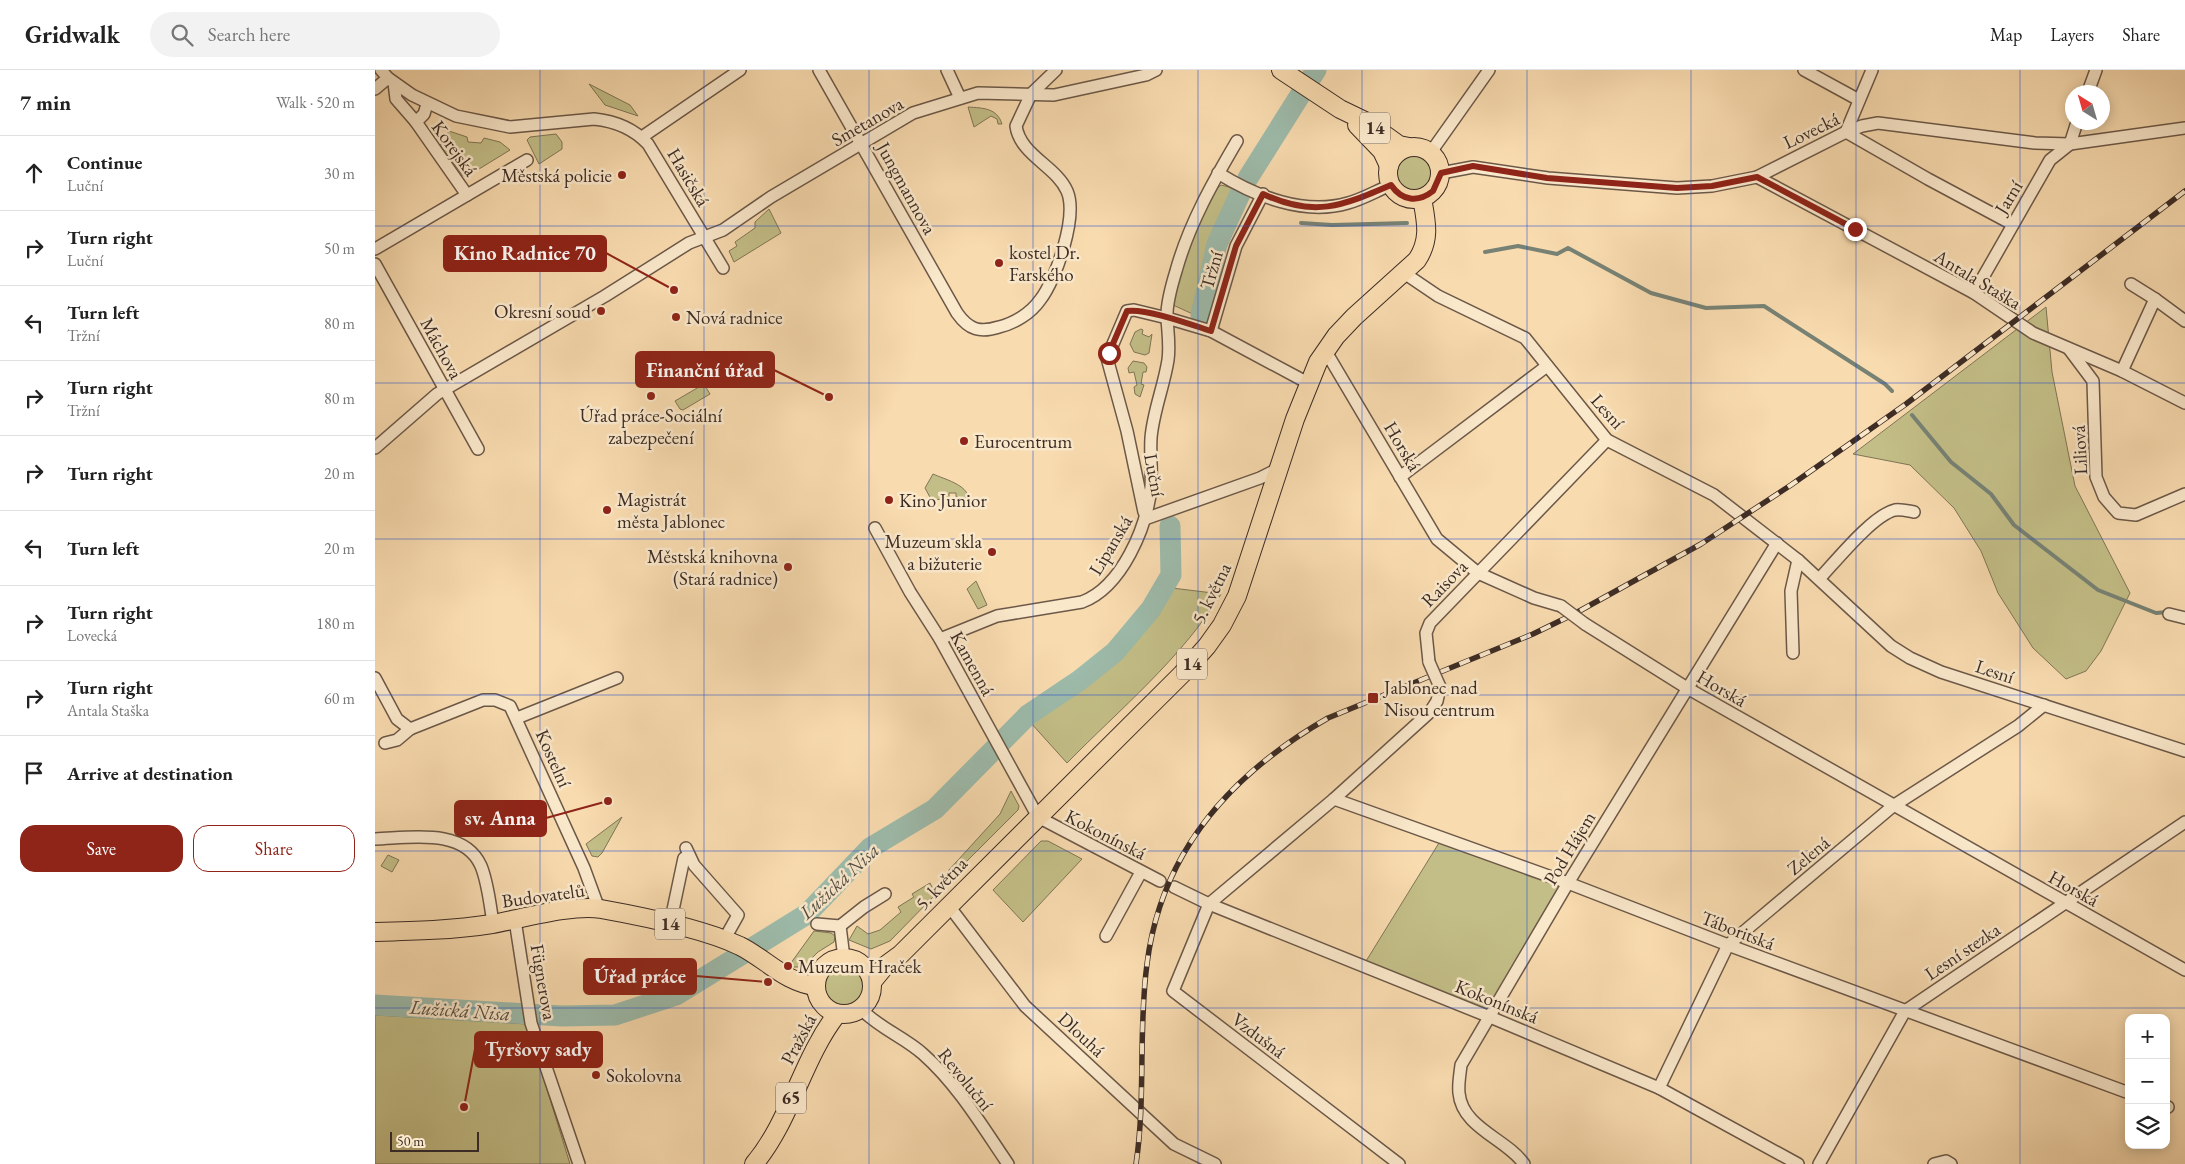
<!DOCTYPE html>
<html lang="en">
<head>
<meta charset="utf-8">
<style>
	body { margin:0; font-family:"EB Garamond",serif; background:#f2f2f2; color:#222 }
	.controls { position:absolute; right:15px; bottom:15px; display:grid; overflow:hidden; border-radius:10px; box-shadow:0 2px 12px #0003 }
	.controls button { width:45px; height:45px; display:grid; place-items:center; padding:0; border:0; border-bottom:1px solid #e0e0e0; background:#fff; color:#222; font:25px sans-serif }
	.compass { position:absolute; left:1690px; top:15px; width:45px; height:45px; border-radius:50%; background:#fff; box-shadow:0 2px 12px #0003; rotate:323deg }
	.scale { position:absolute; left:15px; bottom:12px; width:89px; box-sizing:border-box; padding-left:5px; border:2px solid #3d2c25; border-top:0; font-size:14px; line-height:18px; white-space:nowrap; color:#3d2c25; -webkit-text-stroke:4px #fae8cb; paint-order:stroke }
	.stop { position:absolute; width:15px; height:15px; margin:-11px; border:4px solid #8f2418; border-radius:50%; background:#fff }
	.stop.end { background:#8f2418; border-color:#fff; box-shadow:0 1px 5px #0008 }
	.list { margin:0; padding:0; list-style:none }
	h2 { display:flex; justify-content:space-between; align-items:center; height:65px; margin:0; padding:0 20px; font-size:21px }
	h2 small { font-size:16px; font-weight:400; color:#767676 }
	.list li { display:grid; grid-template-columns:32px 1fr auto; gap:15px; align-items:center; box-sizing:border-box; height:75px; padding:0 20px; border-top:1px solid #e0e0e0 }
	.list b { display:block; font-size:19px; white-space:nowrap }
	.list p { margin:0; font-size:16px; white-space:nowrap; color:#767676 }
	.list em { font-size:16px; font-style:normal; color:#767676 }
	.actions { display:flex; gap:10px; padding:15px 20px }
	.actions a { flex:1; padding:11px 0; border:1px solid #8f2418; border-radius:15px; text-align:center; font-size:18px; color:#8f2418 }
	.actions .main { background:#8f2418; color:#fff }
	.icon { flex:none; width:28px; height:28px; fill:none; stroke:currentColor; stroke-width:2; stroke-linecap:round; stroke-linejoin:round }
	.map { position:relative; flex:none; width:1810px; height:1094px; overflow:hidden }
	header { display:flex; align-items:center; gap:30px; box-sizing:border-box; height:70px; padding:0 25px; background:#fff; border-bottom:1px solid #e0e0e0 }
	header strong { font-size:24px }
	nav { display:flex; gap:28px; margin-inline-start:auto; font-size:18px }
	.search { width:350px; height:45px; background:#f2f2f2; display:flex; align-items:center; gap:12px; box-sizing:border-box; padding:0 18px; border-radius:28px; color:#767676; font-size:19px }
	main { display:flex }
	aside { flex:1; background:#fff }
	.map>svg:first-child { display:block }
	.green { fill:#c3be87; stroke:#807556 }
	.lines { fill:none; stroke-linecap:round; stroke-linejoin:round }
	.stream { stroke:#778275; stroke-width:4 }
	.river { stroke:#9dbbab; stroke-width:21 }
	.minor-casing { stroke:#6c5848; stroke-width:14 }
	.primary-casing { stroke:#3d2c25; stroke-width:20 }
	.minor { stroke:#fae8cb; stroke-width:11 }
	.primary { stroke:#f8dbaf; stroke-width:18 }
	.rail-casing { stroke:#3d2c25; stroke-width:5.5 }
	.rail { stroke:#fae8cb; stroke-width:4; stroke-dasharray:11; stroke-linecap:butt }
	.minor-bridge-casing { stroke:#6c5848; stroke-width:14; stroke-linecap:butt }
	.minor-bridge { stroke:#fae8cb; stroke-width:11 }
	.route { stroke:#8f2418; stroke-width:6 }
	.grid { fill:none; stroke:#1d4ed8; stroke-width:1; stroke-opacity:0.55 }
	.poi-dot { fill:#8f2418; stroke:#fae8cb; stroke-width:2 }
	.labels { text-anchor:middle; stroke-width:5; stroke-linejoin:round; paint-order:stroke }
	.shield { fill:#fae8cb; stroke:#766457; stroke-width:1 }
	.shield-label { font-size:18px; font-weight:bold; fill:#3d2c25 }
	.street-label { font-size:19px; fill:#3d2c25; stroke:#fae8cb }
	.poi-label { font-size:19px; fill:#3d2c25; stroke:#fae8cb; text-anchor:start }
	.water-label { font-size:20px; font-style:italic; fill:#555046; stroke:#fae8cb }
	.leader { fill:none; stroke:#8f2418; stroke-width:2 }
	.callout-dot { fill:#8f2418; stroke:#fae8cb; stroke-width:2 }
	.callout { fill:#8f2418; stroke:#8f2418; stroke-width:2 }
	.callout-label { font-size:20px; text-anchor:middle; font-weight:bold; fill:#fff }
</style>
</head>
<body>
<header>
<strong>Gridwalk</strong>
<div class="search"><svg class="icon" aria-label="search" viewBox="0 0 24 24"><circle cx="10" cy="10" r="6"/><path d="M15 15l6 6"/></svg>Search here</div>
<nav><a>Map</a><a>Layers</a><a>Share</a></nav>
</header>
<main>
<aside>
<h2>7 min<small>Walk · 520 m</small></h2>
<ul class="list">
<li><svg class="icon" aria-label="ahead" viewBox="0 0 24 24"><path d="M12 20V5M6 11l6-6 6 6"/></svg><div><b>Continue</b><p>Luční</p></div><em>30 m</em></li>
<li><svg class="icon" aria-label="right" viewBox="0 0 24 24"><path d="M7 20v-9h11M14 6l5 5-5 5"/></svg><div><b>Turn right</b><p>Luční</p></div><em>50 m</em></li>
<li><svg class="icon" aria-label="left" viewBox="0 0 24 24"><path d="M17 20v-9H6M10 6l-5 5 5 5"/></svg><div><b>Turn left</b><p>Tržní</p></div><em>80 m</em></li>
<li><svg class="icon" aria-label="right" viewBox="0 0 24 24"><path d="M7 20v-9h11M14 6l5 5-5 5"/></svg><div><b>Turn right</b><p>Tržní</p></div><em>80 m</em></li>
<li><svg class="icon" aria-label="right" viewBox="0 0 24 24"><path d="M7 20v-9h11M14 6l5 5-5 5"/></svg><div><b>Turn right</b></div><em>20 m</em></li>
<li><svg class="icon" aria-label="left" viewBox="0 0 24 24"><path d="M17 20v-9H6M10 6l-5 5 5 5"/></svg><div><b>Turn left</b></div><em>20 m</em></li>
<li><svg class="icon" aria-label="right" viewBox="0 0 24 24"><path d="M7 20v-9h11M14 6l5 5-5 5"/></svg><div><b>Turn right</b><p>Lovecká</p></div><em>180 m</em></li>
<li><svg class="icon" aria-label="right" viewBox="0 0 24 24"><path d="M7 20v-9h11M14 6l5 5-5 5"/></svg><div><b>Turn right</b><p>Antala Staška</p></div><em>60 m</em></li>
<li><svg class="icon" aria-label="arrive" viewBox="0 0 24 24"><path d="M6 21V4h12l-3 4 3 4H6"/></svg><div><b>Arrive at destination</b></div></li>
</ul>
<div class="actions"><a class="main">Save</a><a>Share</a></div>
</aside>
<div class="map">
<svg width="1810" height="1094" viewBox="0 0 1810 1094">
	<rect width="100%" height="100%" fill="#f8dbaf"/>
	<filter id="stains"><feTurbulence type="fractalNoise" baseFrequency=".004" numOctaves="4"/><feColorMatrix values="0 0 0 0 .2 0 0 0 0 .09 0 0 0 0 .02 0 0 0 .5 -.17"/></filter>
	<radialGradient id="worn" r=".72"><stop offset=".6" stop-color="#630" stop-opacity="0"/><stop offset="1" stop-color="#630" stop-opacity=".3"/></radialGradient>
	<!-- green -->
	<g class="green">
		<path d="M214,14L255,35L263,46L230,35Z"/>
		<path d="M593,37C608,38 622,38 627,54H623L622,49L616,46L599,57Z"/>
		<path d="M74,61L92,67L93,72L106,73L109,68L125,72L135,80L91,107L87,105L65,75Z"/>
		<path d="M181,64L187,72V79L164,94L152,70L155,67Z"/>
		<circle cx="1038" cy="103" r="19"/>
		<path d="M846,115L862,119L841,170L822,246L798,235C804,209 826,130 846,115Z"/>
		<path d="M394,139L406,163L359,192L354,181L362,176L360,172L380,158V152Z"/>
		<path d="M1671,237L1677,302L1700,416L1755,523L1726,581L1711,601L1691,609L1658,578L1623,523L1606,481L1579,438L1535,395L1478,384Z"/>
		<path d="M766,259L768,260L767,264L774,267L777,264L774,283L770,285L759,282L755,274L760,262Z"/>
		<path d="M758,291L769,293L772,297L771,302H768L766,314L769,315L765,327L760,324L759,317L762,315L759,302L754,303L753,298Z"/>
		<path d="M329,314L335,324L308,340L305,339L300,331Z"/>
		<path d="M558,404C569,409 593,415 593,428L581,427V423H574V427L557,431L550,418Z"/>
		<path d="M601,511L612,535L603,539L592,519Z"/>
		<path d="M797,518L846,524C806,589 745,639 692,693L655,652L742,592Z"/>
		<path d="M636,721L644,736L643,740L576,807L573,801L625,744Z"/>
		<path d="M247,747L227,783L223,787L217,786L211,774Z"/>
		<path d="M1067,768L1193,813L1115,947L988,896Z"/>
		<path d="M666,771H673L707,789L648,852L618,820Z"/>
		<path d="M13,785L24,790L17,802L6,796Z"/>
		<path d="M555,813L559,821L558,827L515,871L496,879L474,870L482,856L493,864L505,860L526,842L523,837L539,827L537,824Z"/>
		<path d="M439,861L456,863L460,866L459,872L443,882L428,897H413Z"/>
		<circle cx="469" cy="916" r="20"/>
		<path d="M0,945L152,954L195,1094H0Z"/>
	</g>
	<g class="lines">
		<!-- stream -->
		<g class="stream">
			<path d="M926,153L957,155L1032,153"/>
			<path d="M1110,182L1143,176L1182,184L1193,178L1276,223L1331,238L1389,236L1510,314L1517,321"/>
			<path d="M1537,345L1576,392L1616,424L1639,455L1723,520L1781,543L1793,542"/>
		</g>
		<!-- river -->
		<g class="river">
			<path d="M873,108L941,0"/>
			<path d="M826,245L842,174L865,124"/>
			<path d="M0,935L187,946L240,945L301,925L432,844L495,778L560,739L653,645L705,610L740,582L776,539L796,505L795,456"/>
		</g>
		<defs>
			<g id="minor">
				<path d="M6,0L13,8L37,25L81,46L135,57L219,49C239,51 259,59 273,74L348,198"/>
				<path d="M444,0L582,243C594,260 605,263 624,257C640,253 656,243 665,230C681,210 703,146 692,121C681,96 645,85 641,56L656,24L681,0"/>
				<path d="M572,0L585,28"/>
				<path d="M1429,0L1484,30"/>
				<path d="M19,13L21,29L41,52"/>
				<path d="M0,19L13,8"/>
				<path d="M1713,22L1721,0"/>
				<path d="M52,34L49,44L41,52L92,125"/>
				<path d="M1471,62L1553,109L1637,154"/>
				<path d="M1471,62L1497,0"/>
				<path d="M267,67L365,0"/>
				<path d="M1056,82L1114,0"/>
				<path d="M843,103C880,126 929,146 973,133C988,129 1001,121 1016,115"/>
				<path d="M1066,103L1098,97L1173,108L1302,118L1337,116L1382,107L1471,62L1487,56L1503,53L1660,73L1695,74L1810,58"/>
				<path d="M1382,107L1599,223L1658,263L1747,301L1810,333"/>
				<path d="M0,179L152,90"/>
				<path d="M0,194L103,379"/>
				<path d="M1029,203L1063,226L1150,268L1232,370L1339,425L1423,490L1516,576L1535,588L1566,602L1810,681"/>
				<path d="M1756,214L1780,229"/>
				<path d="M1599,223L1675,90L1695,74L1702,52"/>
				<path d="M836,261L861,176L888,124"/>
				<path d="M1694,279L1718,311L1721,407L1729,427L1743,443L1761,445L1810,424"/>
				<path d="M950,280L1062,469L1103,503L1159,528L1186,536"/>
				<path d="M1747,301L1780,229L1810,251"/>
				<path d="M0,378L62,324L230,226L314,173L348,160L396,127L538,43L603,23L679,25L771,5L781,0"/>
				<path d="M1025,407L1172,296"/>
				<path d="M769,442L752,361L732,288L752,241L759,240L792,248L836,261L933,313"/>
				<path d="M770,449L885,408L905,398"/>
				<path d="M500,458L535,522L565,569L663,747L785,811"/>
				<path d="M1445,508C1461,491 1498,445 1520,440C1526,439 1533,441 1539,442"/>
				<path d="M1794,544L1810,548"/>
				<path d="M1210,554L1312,618L1810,900"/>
				<path d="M565,569L622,546L707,532C747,517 772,457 776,417C777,401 775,384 776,368C778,342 789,316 793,290C795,276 793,263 792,249C791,234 797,214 801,201C814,154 838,112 862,71"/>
				<path d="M1418,583L1416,521L1423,490"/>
				<path d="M1054,592L1051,563L1055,553L1232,370"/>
				<path d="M0,608L22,649L35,659L108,630H120L135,636L209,798L224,839"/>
				<path d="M142,648L242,608"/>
				<path d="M10,673L22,670L35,659"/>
				<path d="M959,729L1193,813L1353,875L1754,1023"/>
				<path d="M0,769C34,768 89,757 106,796C113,813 115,835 118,853"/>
				<path d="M311,778L319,795L363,845L349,870"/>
				<path d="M799,817L834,834L1115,947L1284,1018L1423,1094"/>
				<path d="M574,836L650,936L799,1074L840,1094"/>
				<path d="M140,850L156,953L204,1094"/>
				<path d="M295,854L309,788"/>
				<path d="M442,854L465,856L489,837L510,824"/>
				<path d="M465,856L469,888"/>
				<path d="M731,866L766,802"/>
				<path d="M486,939C504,958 529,967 548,984C583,1015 607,1056 633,1094"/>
				<path d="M1284,1018L1353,875L1518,736L1643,656L1669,635"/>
				<path d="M1791,1037H1793"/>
				<path d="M1024,1094L798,921L834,834L959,729L1055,642L1062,631L1065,617"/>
				<path d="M1149,1094C1132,1069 1087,1058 1084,1023C1083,1014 1085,1004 1086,995L1193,813L1402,473"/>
				<path d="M1444,1094L1530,941L1810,752"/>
				<path d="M1559,1094L1571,1091L1576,1094"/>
			</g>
			<g id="primary">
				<path d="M906,0L965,39L992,52L1024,75L1034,77"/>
				<path d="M982,55L1007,81L1014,96"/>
				<circle cx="1039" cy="103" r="26"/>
				<path d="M0,862C39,861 78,860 117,854C146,849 198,834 226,839C265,846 329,859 365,876C391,889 411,913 441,916"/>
				<circle cx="469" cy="916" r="28"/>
				<path d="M497,912L511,895L526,884L807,604L832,576L847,555L862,526L920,349L943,292L961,266L979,247L1042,190C1056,169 1051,151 1047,128"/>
				<path d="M379,1094C416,1050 427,989 462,944"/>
			</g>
		</defs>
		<!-- minor casing -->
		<use href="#minor" class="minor-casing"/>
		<!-- primary casing -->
		<use href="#primary" class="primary-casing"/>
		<!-- minor -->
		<use href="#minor" class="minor"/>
		<!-- primary -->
		<use href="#primary" class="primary"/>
		<defs>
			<path id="rail" d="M761,1094C771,1027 763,960 772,894C786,781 857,703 953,648L1158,564L1199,544L1326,474L1416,415L1531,334L1810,121"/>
		</defs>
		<!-- rail casing -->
		<use href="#rail" class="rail-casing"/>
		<!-- rail -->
		<use href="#rail" class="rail"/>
		<defs>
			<g id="minor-bridge">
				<path d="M1186,536L1210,554"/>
				<path d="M1054,592L1065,617"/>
			</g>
		</defs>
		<!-- minor-bridge casing -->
		<use href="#minor-bridge" class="minor-bridge-casing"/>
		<!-- minor-bridge -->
		<use href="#minor-bridge" class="minor-bridge"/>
	</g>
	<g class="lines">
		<!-- route -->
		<path class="route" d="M734,283L752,241C771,238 817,255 836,261L861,176L888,124C939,148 967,136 1016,115C1027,131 1043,133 1058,121L1066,103L1098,96L1172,108L1302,118L1337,116L1382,107L1480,159"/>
	</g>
	<!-- grid -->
	<path class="grid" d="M165,0V1094M329,0V1094M494,0V1094M658,0V1094M823,0V1094M987,0V1094M1152,0V1094M1316,0V1094M1481,0V1094M1645,0V1094M0,156H1810M0,313H1810M0,469H1810M0,625H1810M0,781H1810M0,938H1810"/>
	<!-- markers -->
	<g class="poi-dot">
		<circle cx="247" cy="105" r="5"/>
		<circle cx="624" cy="193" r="5"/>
		<circle cx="226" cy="241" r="5"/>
		<circle cx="301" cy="247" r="5"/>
		<circle cx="276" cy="326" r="5"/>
		<circle cx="589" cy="371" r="5"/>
		<circle cx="514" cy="430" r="5"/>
		<circle cx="232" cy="440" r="5"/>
		<circle cx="617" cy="482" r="5"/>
		<circle cx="413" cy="497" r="5"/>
		<rect x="992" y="622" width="12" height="12" rx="2.5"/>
		<circle cx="413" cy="896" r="5"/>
		<circle cx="221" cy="1005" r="5"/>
	</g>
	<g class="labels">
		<!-- shield labels -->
		<g class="shield">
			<rect x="985" y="42.5" width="30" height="31" rx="4"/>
			<rect x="802" y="578.5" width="30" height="31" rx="4"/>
			<rect x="280" y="838.5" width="30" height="31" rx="4"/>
			<rect x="401" y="1012.5" width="30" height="31" rx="4"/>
		</g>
		<g class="shield-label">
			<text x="1000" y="64">14</text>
			<text x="817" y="600">14</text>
			<text x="295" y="860">14</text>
			<text x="416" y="1034">65</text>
		</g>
		<!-- street labels -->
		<g class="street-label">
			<text transform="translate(492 51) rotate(-30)" y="7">Smetanova</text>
			<text transform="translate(1436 60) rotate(-26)" y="7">Lovecká</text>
			<text transform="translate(80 78) rotate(54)" y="7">Korejská</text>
			<text transform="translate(314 107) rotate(59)" y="7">Hasičská</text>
			<text transform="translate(532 118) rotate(61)" y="7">Jungmannova</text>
			<text transform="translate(1633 127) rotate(-59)" y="7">Jarní</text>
			<text transform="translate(836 200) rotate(-74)" y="7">Tržní</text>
			<text transform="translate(1603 209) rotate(31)" y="7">Antala Staška</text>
			<text transform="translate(67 278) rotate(61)" y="7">Máchova</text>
			<text transform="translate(1233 341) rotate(48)" y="7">Lesní</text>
			<text transform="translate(1028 376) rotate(59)" y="7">Horská</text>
			<text transform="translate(1704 380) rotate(-93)" y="7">Liliová</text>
			<text transform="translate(780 405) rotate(79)" y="7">Luční</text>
			<text transform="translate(735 475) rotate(-59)" y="7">Lipanská</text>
			<text transform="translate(1069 513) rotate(-46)" y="7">Raisova</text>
			<text transform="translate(836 523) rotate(-64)" y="7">5. května</text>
			<text transform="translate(598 593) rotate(61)" y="7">Kamenná</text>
			<text transform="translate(1620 601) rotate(18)" y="7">Lesní</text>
			<text transform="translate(1347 618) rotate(30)" y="7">Horská</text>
			<text transform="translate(179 688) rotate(66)" y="7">Kostelní</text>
			<text transform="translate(731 764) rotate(27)" y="7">Kokonínská</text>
			<text transform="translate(1194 778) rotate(-59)" y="7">Pod Hájem</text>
			<text transform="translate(1433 785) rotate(-40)" y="7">Zelená</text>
			<text transform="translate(566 813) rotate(-46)" y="7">5. května</text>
			<text transform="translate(1699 818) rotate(29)" y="7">Horská</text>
			<text transform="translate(168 825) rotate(-8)" y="7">Budovatelů</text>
			<text transform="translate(1363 860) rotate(21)" y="7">Táboritská</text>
			<text transform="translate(1587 881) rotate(-34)" y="7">Lesní stezka</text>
			<text transform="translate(169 912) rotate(80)" y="7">Fügnerova</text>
			<text transform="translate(1122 931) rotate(22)" y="7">Kokonínská</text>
			<text transform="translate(707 964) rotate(43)" y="7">Dlouhá</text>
			<text transform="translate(884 965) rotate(37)" y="7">Vzdušná</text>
			<text transform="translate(423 969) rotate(-62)" y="7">Pražská</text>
			<text transform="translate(591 1009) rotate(51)" y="7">Revoluční</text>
		</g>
		<!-- poi labels -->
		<g class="poi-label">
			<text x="237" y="112" text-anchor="end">Městská policie</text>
			<text x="634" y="189">kostel Dr.<tspan x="634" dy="22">Farského</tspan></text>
			<text x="216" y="248" text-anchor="end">Okresní soud</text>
			<text x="311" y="254">Nová radnice</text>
			<text x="276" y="352" text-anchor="middle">Úřad práce-Sociální<tspan x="276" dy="22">zabezpečení</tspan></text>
			<text x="599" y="378">Eurocentrum</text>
			<text x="242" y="436">Magistrát<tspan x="242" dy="22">města Jablonec</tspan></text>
			<text x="524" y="437">Kino Junior</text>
			<text x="607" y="478" text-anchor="end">Muzeum skla<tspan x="607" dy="22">a bižuterie</tspan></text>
			<text x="403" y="493" text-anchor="end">Městská knihovna<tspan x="403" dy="22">(Stará radnice)</tspan></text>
			<text x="1009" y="624">Jablonec nad<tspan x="1009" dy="22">Nisou centrum</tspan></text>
			<text x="423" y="903">Muzeum Hraček</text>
			<text x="231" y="1012">Sokolovna</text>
		</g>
		<!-- water labels -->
		<g class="water-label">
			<text transform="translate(464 811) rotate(-43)" y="7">Lužická Nisa</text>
			<text transform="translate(85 940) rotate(4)" y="7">Lužická Nisa</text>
		</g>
	</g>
	<!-- callouts -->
	<path class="leader" d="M299 220L231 183M454 327L399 300M233 731L171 748M393 912L321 906M89 1037L100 979"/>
	<g class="callout-dot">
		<circle cx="299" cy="220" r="5"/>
		<circle cx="454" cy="327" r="5"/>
		<circle cx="233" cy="731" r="5"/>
		<circle cx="393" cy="912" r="5"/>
		<circle cx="89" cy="1037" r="5"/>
	</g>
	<g class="callout">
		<rect x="69" y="166" width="162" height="35" rx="5"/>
		<rect x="261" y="282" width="138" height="35" rx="5"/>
		<rect x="80" y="731" width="91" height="35" rx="5"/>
		<rect x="209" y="889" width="112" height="35" rx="5"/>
		<rect x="100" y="962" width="127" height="35" rx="5"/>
	</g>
	<g class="callout-label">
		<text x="150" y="190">Kino Radnice 70</text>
		<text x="330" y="307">Finanční úřad</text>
		<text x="125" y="755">sv. Anna</text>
		<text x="265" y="913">Úřad práce</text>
		<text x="163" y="986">Tyršovy sady</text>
	</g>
	<rect width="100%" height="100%" filter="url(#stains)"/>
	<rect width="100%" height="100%" fill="url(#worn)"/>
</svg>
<div class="controls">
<button>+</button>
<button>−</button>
<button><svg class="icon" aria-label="layers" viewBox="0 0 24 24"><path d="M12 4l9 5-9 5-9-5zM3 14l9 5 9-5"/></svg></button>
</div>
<svg class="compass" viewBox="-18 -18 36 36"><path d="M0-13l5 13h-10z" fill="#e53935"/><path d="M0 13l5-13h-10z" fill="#767676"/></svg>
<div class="scale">50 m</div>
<div class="stop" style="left:734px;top:283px"></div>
<div class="stop end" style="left:1480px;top:159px"></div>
</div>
</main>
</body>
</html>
